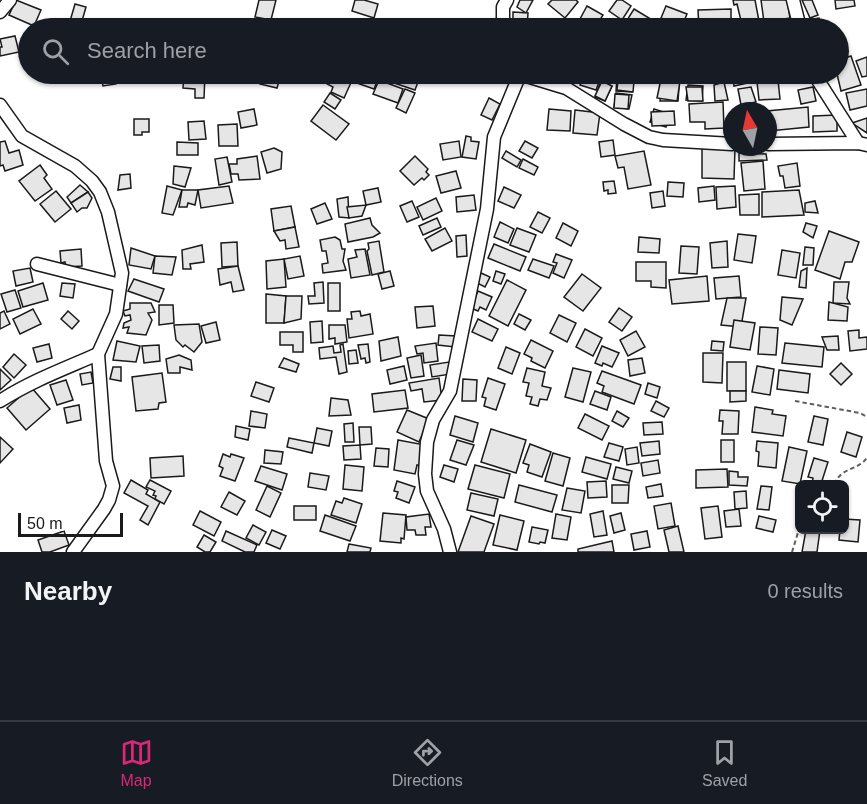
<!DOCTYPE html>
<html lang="en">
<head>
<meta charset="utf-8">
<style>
	body { margin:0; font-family:Arial,sans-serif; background:#20242c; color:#f1f3f6 }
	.controls { position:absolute; right:18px; bottom:18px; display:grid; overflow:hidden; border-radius:9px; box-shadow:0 2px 4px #0004 }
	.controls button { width:54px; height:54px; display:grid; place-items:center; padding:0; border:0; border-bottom:2px solid #363941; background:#171b24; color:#f1f3f6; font:30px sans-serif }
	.compass { position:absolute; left:723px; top:102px; width:54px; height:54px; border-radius:50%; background:#171b24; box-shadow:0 2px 4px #0004; rotate:351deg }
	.scale { position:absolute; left:18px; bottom:15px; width:105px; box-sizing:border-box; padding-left:6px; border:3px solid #1a1a1a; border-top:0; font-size:16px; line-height:21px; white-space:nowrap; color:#1a1a1a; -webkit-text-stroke:4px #fff; paint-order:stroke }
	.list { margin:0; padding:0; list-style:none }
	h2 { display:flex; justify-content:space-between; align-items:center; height:78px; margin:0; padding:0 24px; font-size:26px }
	h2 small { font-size:20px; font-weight:400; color:#9ea1a6 }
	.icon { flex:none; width:33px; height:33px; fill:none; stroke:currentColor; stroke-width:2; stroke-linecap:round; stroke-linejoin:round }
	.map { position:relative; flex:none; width:867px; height:552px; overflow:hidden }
	.search { position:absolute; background:#171b24; box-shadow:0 2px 4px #0004; left:18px; right:18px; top:18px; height:66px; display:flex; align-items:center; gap:15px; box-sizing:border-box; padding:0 21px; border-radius:33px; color:#9ea1a6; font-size:22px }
	.sheet { height:168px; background:#171b24 }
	nav { display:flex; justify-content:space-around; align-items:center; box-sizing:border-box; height:84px; border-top:2px solid #363941; background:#171b24; font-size:16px; color:#9ea1a6 }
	nav a { display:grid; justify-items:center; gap:3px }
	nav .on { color:#db2777 }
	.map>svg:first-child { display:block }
	.building { fill:#e6e6e6; stroke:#1a1a1a; stroke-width:1.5 }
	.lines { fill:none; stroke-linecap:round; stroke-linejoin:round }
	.street-casing { stroke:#1a1a1a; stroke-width:15 }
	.path { stroke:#5f5f5f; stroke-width:2; stroke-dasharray:4.5 3; stroke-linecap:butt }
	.street { stroke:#fff; stroke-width:12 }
</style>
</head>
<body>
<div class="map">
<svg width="867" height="552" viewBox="0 0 867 552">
	<rect width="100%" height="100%" fill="#fff"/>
	<!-- building -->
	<g class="building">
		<path d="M16,0L41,10L34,26L9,15Z"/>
		<path d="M259,0H276L271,20L255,17Z"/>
		<path d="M355,0H364L378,4L374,18L352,11Z"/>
		<path d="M520,0H533L526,13L517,7Z"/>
		<path d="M552,0H576L578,2L565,18L548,4Z"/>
		<path d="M617,0H622L631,6L622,20L609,11Z"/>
		<path d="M733,0H755L759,21L742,25L737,4L734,5Z"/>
		<path d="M761,0H787L790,18L764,22Z"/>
		<path d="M802,0H812L818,15L810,18Z"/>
		<path d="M835,0H854L855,6L836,9Z"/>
		<path d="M75,4L86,7L80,28H68Z"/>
		<path d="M587,6L603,15L595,28L580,19Z"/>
		<path d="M666,6L687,14L682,26L661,18Z"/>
		<path d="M634,9L649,18L642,28H630L624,25Z"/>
		<path d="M731,9V28H699L698,10Z"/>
		<path d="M513,12L528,13L527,28H509V23H513Z"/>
		<path d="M819,18L821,24L825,23L826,28H808L806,20Z"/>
		<path d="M15,36L19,52L0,56V47H2L0,39Z"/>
		<path d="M851,56L861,85L841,91L837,74H838V60Z"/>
		<path d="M867,57V76L862,77L856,61Z"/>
		<path d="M101,74H114L116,84L103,86Z"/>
		<path d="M184,74H205L204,98H195V89L183,88Z"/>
		<path d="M263,74H281L277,88L260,84Z"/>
		<path d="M323,74H349L354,76L344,98L331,92L333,87L320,80Z"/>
		<path d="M361,74H380L374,89L357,83Z"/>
		<path d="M398,74H405L419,79L415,90L394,83Z"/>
		<path d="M584,74H602L596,90L580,85Z"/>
		<path d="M662,74H680L678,101H660Z"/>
		<path d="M662,74H681L677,101L657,98Z"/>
		<path d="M733,74H747L748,83L734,86Z"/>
		<path d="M617,78L633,80L632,92L616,91Z"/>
		<path d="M618,79L634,81L633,92L617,90Z"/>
		<path d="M379,80L403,89L398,103L373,94Z"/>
		<path d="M778,80L780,99L759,100L757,82Z"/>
		<path d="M601,81L612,86L605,101L595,97Z"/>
		<path d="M602,81L612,86L605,101L595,96Z"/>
		<path d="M724,82L728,100L715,101L714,85Z"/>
		<path d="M688,85L703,86L702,101L686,100Z"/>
		<path d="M686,87H702L703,101H688Z"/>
		<path d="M751,87L756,102L741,105L738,89Z"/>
		<path d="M813,87L816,101L801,104L798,90Z"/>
		<path d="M405,89L415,93L406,113L396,108Z"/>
		<path d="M867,89V106L850,110L846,93Z"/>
		<path d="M330,93L341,100L335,109L324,102Z"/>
		<path d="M616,93L632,95L629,109L614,107Z"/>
		<path d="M615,94L629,95L628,109L614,108Z"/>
		<path d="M489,98L500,104L492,120L481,115Z"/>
		<path d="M723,102L724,128L705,129V122H690L689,104Z"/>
		<path d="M323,105L349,124L336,140L311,121Z"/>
		<path d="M808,107L809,127L769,131L767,111Z"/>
		<path d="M254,109L257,125L241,128L238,112Z"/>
		<path d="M549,109L571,111L570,131L547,130Z"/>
		<path d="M654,109L670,114L666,127L650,122Z"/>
		<path d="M575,110L600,113L597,135L573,133Z"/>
		<path d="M674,111L675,125L652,126L651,112Z"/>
		<path d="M837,115V131L813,132V116Z"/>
		<path d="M867,118V133L852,123Z"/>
		<path d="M134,119H149V132H142V135H134Z"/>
		<path d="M204,121L206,139L189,140L188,122Z"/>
		<path d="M237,124L238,146H219L218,125Z"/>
		<path d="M466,136L471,137V141L479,142L476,159L462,157Z"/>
		<path d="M613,140L615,155L601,157L599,142Z"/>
		<path d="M5,141L9,153L19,150L23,165L5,171L3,165L0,166V142Z"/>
		<path d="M459,141L461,157L443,160L440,144Z"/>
		<path d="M525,141L538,148L532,158L519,151Z"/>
		<path d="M177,142L198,143V155H177Z"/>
		<path d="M702,147L735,148L734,179L702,178Z"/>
		<path d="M274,148L282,152L281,169L267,173L261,152Z"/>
		<path d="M506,151L521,160L517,167L502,158Z"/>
		<path d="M644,151L651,185L628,189L624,167L618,168L615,156Z"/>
		<path d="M739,153L766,154L767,160L739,161Z"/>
		<path d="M257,156L260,179L239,180L238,174H231L229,164H237V159Z"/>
		<path d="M415,156L428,169L426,172L429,175L424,180L422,178L414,185L400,171Z"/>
		<path d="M227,157L232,182L219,185L215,159Z"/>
		<path d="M523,159L538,167L534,175L519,168Z"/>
		<path d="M763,161L765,189L744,191L741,163Z"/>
		<path d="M797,163L800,186L785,188L783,176H780L778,166Z"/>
		<path d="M40,165L47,175L44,178L52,189L35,201L19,181Z"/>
		<path d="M174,166L191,168L185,187L173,184Z"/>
		<path d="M456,171L461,188L441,193L436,176Z"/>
		<path d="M130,174L131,188L118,190L120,175Z"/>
		<path d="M614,181L616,193L608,194V190L604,191L603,182Z"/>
		<path d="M668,182L684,183L683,197L667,196Z"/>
		<path d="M80,185L88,192L71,203L67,197Z"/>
		<path d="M167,186L182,190L173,215L162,213Z"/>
		<path d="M229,186L233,203L201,208L198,190Z"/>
		<path d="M714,186L715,200L699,202L698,188Z"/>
		<path d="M735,186L736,207L717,209L716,187Z"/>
		<path d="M504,187L521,195L514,208L498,201Z"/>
		<path d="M378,188L381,202L366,205L363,191Z"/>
		<path d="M182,190H198L195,205L188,203L187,207H179Z"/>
		<path d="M799,190L804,215L762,217V192Z"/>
		<path d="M56,191L71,209L55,222L40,204Z"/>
		<path d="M663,191L665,206L652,208L650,193Z"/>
		<path d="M88,192L92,198L87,208H82L77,212L71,203Z"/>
		<path d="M759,194V215H740L739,195Z"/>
		<path d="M474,195L476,210L457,212L456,197Z"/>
		<path d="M348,197L349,218L339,217L337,199Z"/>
		<path d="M436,198L442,211L423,220L417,207Z"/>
		<path d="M412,201L419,217L407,222L400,206Z"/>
		<path d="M815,201L818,213L805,212V203Z"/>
		<path d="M325,203L332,219L317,224L311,209Z"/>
		<path d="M366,205L362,216L349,218L347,207Z"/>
		<path d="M291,206L295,227L274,231L271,209Z"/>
		<path d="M538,212L550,218L542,233L530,227Z"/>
		<path d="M370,218L372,225L380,233L373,237L348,242L345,224Z"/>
		<path d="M437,218L441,227L423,235L419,226Z"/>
		<path d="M500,222L514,229L508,243L494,237Z"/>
		<path d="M563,223L578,231L571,246L556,238Z"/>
		<path d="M806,223L817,226L813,238L803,232Z"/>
		<path d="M295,227L299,247L286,249L285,240L280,241L274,231Z"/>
		<path d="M445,228L452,241L432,251L425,239Z"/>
		<path d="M517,228L536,235L529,252L510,245Z"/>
		<path d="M829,231L859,242L852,262H845L840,279L815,270Z"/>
		<path d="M738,234L756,236L752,263L734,260Z"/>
		<path d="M466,235L467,256L457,257L456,236Z"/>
		<path d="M335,237L340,240L342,249H345L343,261L346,270L323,273L322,264L328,263L326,251H322L320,240Z"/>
		<path d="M639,237L660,239L659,253L638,252Z"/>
		<path d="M379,241L384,272L372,275L367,251L369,249L368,243Z"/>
		<path d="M727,241L728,267L712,268L710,243Z"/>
		<path d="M237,242L238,266L222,267L221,243Z"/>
		<path d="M494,244L526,257L520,271L488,258Z"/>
		<path d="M202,245L204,262L190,264L191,269H183L182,250Z"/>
		<path d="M681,246L699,247L697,274L679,273Z"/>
		<path d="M805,247L814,248L813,265H803Z"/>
		<path d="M131,248L155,256L151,269L129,265Z"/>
		<path d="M81,249L82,266L66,267L65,262L61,263L60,251Z"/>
		<path d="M365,249L370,275L351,278L348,259L357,257L355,250Z"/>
		<path d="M782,250L800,253L796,278L778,275Z"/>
		<path d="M556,254L572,260L564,278L553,273L557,263L553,262Z"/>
		<path d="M155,256L176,257L172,275L153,273Z"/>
		<path d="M300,256L304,276L288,279L284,259Z"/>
		<path d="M284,259L286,287L267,289L266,261Z"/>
		<path d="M533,259L554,266L549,278L528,270Z"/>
		<path d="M636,262H666V288L651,287V281H636Z"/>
		<path d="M238,266L244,290L233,292L231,282L220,285L218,269Z"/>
		<path d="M30,268L33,282L16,286L13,271Z"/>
		<path d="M807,268L806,288L799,287L801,271Z"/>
		<path d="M390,271L394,286L382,289L378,274Z"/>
		<path d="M496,271L505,274L501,284L493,281Z"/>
		<path d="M481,273L490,277L485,287L477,283Z"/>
		<path d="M582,274L601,288L583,311L564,297Z"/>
		<path d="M707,276L709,301L672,304L669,280Z"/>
		<path d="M739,276L741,297L716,299L714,278Z"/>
		<path d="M134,279L164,289L159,302L128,291Z"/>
		<path d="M507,280L526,290L508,326L489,316Z"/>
		<path d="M323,282L324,303L309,304L308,296H315L314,283Z"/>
		<path d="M834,282H849L847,298L850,304L833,303Z"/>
		<path d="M43,283L48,300L23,307L18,291Z"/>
		<path d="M62,283L75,284L73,298L60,296Z"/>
		<rect x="328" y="283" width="12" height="28"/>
		<path d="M15,290L21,308L7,312L1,294Z"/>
		<path d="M478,291L492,297L486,310L480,307L478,311L471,308Z"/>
		<path d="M266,294L286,296L284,323H266Z"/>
		<path d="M286,296H302L301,319L284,323Z"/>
		<path d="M782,297L803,299L792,325L780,320Z"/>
		<path d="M727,298H746L741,327L721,325Z"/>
		<path d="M829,302L848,307L847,321L828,320Z"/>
		<path d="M130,303H151L155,312L148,313L152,320L146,335L127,333L129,327L123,328L124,323L131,320L130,315L125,316L123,311L130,309Z"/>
		<path d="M159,305H173L174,323L159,325Z"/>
		<path d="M433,306L435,326L417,328L415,307Z"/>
		<path d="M619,308L632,317L622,331L609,322Z"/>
		<path d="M33,309L41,324L20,334L13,319Z"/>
		<path d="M4,311L10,324L0,329V313Z"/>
		<path d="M68,311L79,321L72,329L61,319Z"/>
		<path d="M360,311L361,316L370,314L373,334L349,338L347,319H352L351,312Z"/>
		<path d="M519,314L531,320L525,330L514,324Z"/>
		<path d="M559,315L576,323L567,342L550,333Z"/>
		<path d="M478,319L498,329L492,341L472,332Z"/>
		<path d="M734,320L755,323L750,350L730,347Z"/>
		<path d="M322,321L323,342L311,343L310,322Z"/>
		<path d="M216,322L220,340L206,343L201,326Z"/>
		<path d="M199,324L202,342L194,352L185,345L183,347L176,340L174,325Z"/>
		<path d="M329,325H345L347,342L335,344V338L329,339Z"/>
		<path d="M760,327L778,328L776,355L758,354Z"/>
		<path d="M585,329L602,338L593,356L576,347Z"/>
		<path d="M859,330V338L867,337V349L850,351L848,331Z"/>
		<path d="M636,331L645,347L628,356L620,340Z"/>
		<path d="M280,332H303V352H293V345H280Z"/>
		<path d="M439,335L456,336L455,347L438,345Z"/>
		<path d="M838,336L839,350H827L822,337Z"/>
		<path d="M398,337L401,356L381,361L379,341Z"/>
		<path d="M531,340L553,351L545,368L531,361L532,358L524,354Z"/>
		<path d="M117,341L140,346L136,362L113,360Z"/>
		<path d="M712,341L724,342L723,351L711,350Z"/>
		<path d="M436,343L438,361L424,363L423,353L417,354L415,346Z"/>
		<path d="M785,343L824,347L822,367L782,363Z"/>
		<path d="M49,344L52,358L37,362L33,348Z"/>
		<path d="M343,344L347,372L339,374L336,357L320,359L319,348L333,346L334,353L341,352L340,345Z"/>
		<path d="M368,344L370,362L366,363L365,358L361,359L358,345Z"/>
		<path d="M159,345L160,361L144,363L142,346Z"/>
		<path d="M602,346L619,353L612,367L603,363L602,366L595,363Z"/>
		<path d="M506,347L520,353L512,374L498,368Z"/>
		<path d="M356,350L358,363L349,364L348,351Z"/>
		<path d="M703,353H723L722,383L703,382Z"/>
		<path d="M14,354L26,365L14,378L3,367Z"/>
		<path d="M179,355L191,360L192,370L180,367V373H168L166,359Z"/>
		<path d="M421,355L424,376L411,378L407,358Z"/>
		<path d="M284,358L299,364L296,372L279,367Z"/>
		<path d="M642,358L645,373L630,376L628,360Z"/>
		<path d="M449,362L451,374L432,377L430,365Z"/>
		<rect x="727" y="362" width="19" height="29"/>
		<path d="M841,363L852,374L841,385L830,374Z"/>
		<path d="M404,366L407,380L390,384L387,370Z"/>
		<path d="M757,366L774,369L770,395L752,392Z"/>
		<path d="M113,367H121V381L110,379Z"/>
		<path d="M527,368L545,372L542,386L551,388L547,400L540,399L538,406L530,404L532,397L526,396L529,383L523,382Z"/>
		<path d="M573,368L591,372L583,402L565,397Z"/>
		<path d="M0,369L11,380L0,390Z"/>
		<path d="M779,370L810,374L808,393L777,389Z"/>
		<path d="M602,371L641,385L634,404L602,392L604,386L597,383Z"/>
		<path d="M91,372L93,383L82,385L80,374Z"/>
		<path d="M162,373L166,402L159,403L158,409L136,411L132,377Z"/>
		<path d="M439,378L442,400L424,402L422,389L411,391L409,383Z"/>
		<path d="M488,378L505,384L496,410L484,406L486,398L482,397Z"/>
		<path d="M463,379L477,380L476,401H462Z"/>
		<path d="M66,380L73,400L57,405L50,385Z"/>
		<path d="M256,382L274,388L269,402L251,396Z"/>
		<path d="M648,383L660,387L657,398L645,394Z"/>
		<path d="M31,387L50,409L26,430L7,408Z"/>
		<path d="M405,390L408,408L374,412L372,394Z"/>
		<path d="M595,391L611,397L607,410L590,404Z"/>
		<path d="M730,391H746V401L730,402Z"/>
		<path d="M331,398L348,400L351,415L329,416Z"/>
		<path d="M656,401L669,408L664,417L651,411Z"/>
		<path d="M79,405L81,420L67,423L64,408Z"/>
		<path d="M755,407L773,410L772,414L786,416L783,436L752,432Z"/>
		<path d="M407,410L429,419L419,442L397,432Z"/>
		<path d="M720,410L739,411L738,434H722L723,421H719Z"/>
		<path d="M251,411L267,414L265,428L249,426Z"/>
		<path d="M617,411L629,418L623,427L612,421Z"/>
		<path d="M585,414L609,426L602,440L578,428Z"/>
		<path d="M455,416L478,423L473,442L450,435Z"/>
		<path d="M814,416L828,419L823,445L808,442Z"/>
		<path d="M662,422L663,434L644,435L643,423Z"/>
		<path d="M353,423L354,442H345L344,424Z"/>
		<path d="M236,426L250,429L248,440L235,437Z"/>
		<path d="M359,427H371L372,444L360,445Z"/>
		<path d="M317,428L332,431L329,446L314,443Z"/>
		<path d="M491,429L526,440L516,473L481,462Z"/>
		<path d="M847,432L862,437L856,457L841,452Z"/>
		<path d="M0,437L13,449L0,463Z"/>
		<path d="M289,438L314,443L312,453L287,447Z"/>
		<path d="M398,440L425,445L421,466L417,465L415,474L394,470Z"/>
		<path d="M457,440L474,445L466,465L450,460Z"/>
		<rect x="721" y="440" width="13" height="22"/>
		<path d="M659,441L660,454L642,456L640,443Z"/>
		<path d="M757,441L778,443L776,468L758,466L759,452L756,451Z"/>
		<path d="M609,443L623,447L619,461L604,457Z"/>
		<path d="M530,444L551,452L542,477L527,472L529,465L523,463Z"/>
		<path d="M360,445L361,459L344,460L343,446Z"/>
		<path d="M637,447L639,463L627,465L625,449Z"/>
		<path d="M789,447L807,451L800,484L782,481Z"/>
		<path d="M376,448L389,449L388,467L374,466Z"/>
		<path d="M265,450L283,452L281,464L264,463Z"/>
		<path d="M553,453L570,458L563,486L545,481Z"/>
		<path d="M223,454L230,457L231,454L244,458L235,481L220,476L223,468L219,466Z"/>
		<path d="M183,456L184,476L151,478L150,458Z"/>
		<path d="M586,457L611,464L607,479L582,472Z"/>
		<path d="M814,458L828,462L821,484H812L813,478L808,477Z"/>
		<path d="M658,460L660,473L643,476L641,463Z"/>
		<path d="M345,465L364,467L362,491L343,489Z"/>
		<path d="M444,465L458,469L454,482L440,477Z"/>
		<path d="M475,465L510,474L504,498L468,489Z"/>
		<path d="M261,466L287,474L282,490L255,481Z"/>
		<path d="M616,467L632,471L629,483L613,479Z"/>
		<path d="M727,469L728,487L696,488V470Z"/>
		<path d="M729,471L738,472V477H748L747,486L729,485Z"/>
		<path d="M310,473L329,476L326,490L308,487Z"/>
		<path d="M131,480L148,490L146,494L160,502L148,525L140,520L148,506L124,493Z"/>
		<path d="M150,480L171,491L164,504L155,499L156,496L153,495L155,491L146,487Z"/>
		<path d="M397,481L415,487L409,503L396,498L398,492L394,491Z"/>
		<path d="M606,481L607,497L588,498L587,482Z"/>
		<path d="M661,484L663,496L648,498L646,487Z"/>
		<path d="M519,485L557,495L552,512L515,502Z"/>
		<path d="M612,485H629L628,503H612Z"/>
		<path d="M267,486L281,493L270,517L256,510Z"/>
		<path d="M761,486L772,487L769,510L757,509Z"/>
		<path d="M567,488L585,491L581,513L562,510Z"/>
		<path d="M746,491L747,508L735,509L734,492Z"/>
		<path d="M229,492L245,501L237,515L221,507Z"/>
		<path d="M471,493L498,499L494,516L467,510Z"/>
		<path d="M344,498L362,504L356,523L331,515L336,501L342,503Z"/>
		<path d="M671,503L675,526L658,529L654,506Z"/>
		<rect x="294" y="506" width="22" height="14"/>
		<path d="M718,506L722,537L705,539L701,508Z"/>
		<path d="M739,509L741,526L726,527L724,511Z"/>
		<path d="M200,511L221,522L214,536L193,525Z"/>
		<path d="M603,511L607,535L594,537L590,514Z"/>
		<path d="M383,513L406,515L404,539L401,538V543L380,541Z"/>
		<path d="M621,513L625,530L614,533L610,516Z"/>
		<path d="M429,514L431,527H425L426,535H416L415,530H407L406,517Z"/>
		<path d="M556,514L571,517L567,540L552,538Z"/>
		<path d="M325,515L356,526L350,541L320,531Z"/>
		<path d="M500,515L524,521L517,550L493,545Z"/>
		<path d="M471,516L494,524L484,552H458Z"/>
		<path d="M759,516L776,520L773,532L756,528Z"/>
		<path d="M844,519L860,520L858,542L839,540L840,530H844Z"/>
		<path d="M253,525L266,532L259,545L246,538Z"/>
		<path d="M678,526L684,552H669L664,530Z"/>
		<path d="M532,527L548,530L545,543L540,542L539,544L529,542Z"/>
		<path d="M272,530L286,536L280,549L266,543Z"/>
		<path d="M806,530H820L817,552H802Z"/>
		<path d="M64,531L69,545L50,552H42L38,540Z"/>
		<path d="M226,531L257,545L254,552H245L222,541Z"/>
		<path d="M647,531L650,547L634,550L631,534Z"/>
		<path d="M204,535L216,542L210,552H205L197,547Z"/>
		<path d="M612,541L614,552H578V549Z"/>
		<path d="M349,544L371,548L370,552H347Z"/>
	</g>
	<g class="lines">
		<defs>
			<g id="street">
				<path d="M793,0L800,28"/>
				<path d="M0,12L10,0"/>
				<path d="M503,28V7L507,0"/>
				<path d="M520,74L566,88L624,124L649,137L663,140L732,144"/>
				<path d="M814,74L858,143"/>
				<path d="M0,105L22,136L75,166L92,181L100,192L108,212L122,273L116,314L98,354L106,461L113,486L109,500L104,509L73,552"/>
				<path d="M768,144L858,143L867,145"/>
				<path d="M37,264L120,285"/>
				<path d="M0,401C31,381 64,369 98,354"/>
				<path d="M450,552L444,529L427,491L425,474L427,442L433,420L450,391L487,209L494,137L520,74"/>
			</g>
		</defs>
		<!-- street casing -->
		<use href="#street" class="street-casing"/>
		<!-- path -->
		<g class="path">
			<path d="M795,401L860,413L867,417"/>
			<path d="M834,484C843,466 857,471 867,458"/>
			<path d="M792,552L800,526"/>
		</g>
		<!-- street -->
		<use href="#street" class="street"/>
	</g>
</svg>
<div class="controls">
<button><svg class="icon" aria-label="locate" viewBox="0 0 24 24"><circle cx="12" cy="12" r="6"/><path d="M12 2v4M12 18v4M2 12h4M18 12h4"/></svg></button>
</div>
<svg class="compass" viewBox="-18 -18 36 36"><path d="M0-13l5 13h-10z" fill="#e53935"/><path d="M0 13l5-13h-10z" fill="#9ea1a6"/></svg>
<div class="scale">50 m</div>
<div class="search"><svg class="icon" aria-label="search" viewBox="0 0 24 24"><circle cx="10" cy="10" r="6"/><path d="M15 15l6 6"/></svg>Search here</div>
</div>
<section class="sheet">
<h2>Nearby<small>0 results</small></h2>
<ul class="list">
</ul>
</section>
<nav>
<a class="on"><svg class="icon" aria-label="map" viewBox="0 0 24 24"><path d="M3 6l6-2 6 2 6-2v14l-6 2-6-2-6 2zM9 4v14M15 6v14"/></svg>Map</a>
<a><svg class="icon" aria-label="directions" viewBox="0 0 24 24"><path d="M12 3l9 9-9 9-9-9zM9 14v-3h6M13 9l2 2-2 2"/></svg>Directions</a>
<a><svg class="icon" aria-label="saved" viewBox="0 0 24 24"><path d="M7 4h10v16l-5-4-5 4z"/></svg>Saved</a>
</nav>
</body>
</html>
